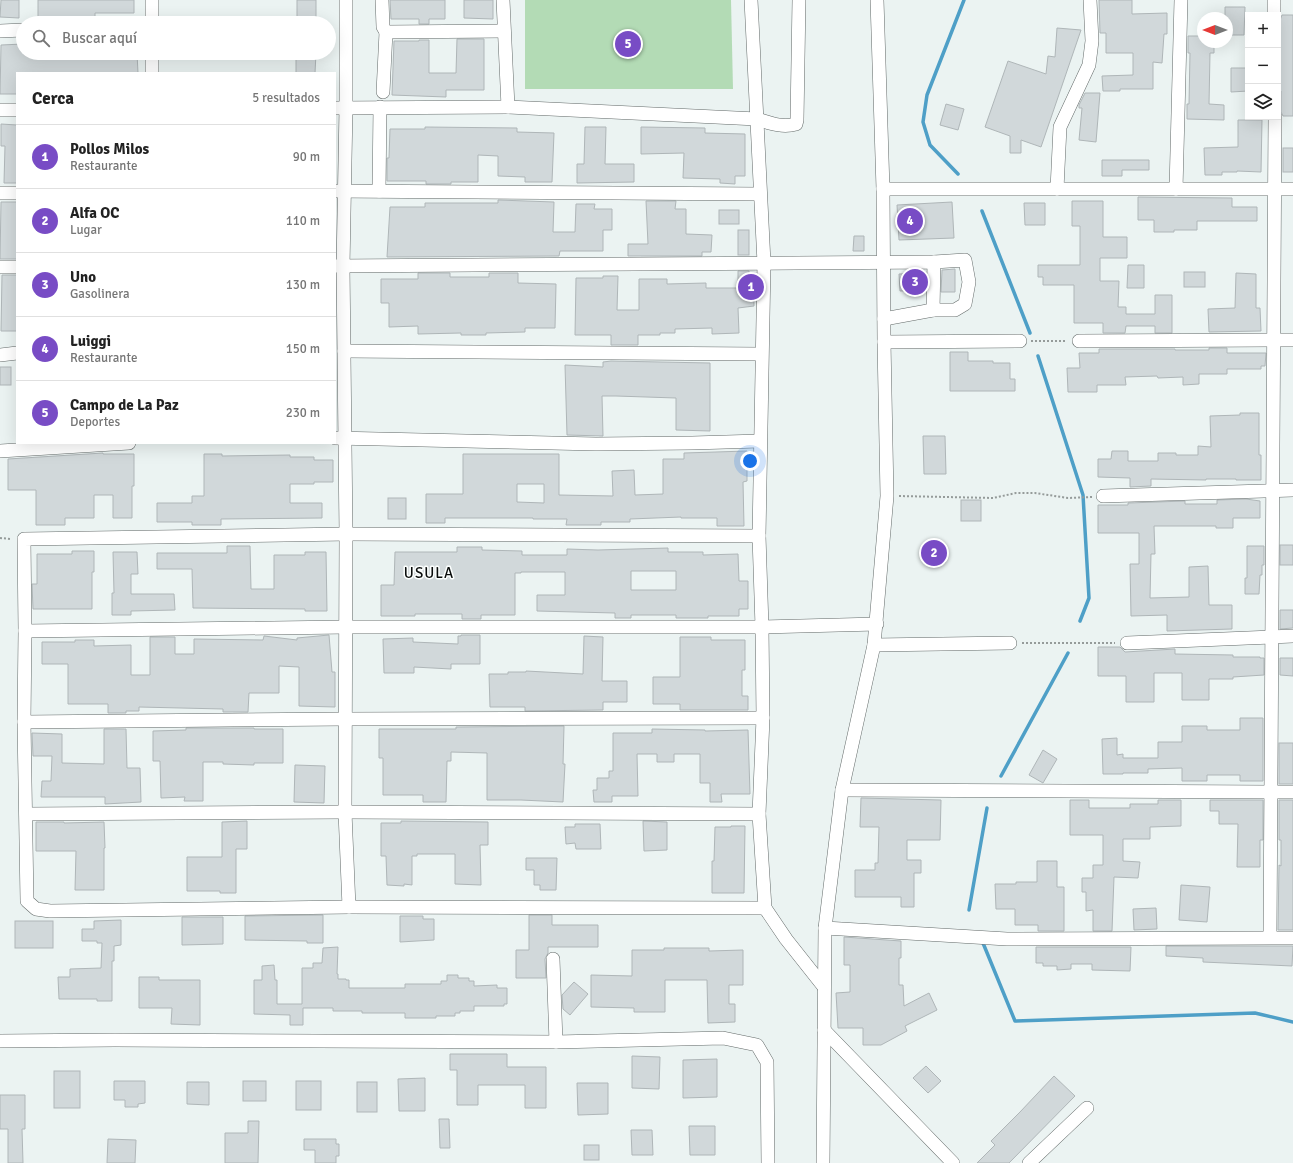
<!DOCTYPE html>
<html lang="es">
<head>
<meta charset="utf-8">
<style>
	body { margin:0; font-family:Signika,sans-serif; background:#f6f6f6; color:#222 }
	.controls { position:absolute; right:12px; top:12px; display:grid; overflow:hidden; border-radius:0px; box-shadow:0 4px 16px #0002 }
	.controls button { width:36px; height:36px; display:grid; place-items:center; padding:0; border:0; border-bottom:1px solid #e0e0e0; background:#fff; color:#222; font:20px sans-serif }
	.compass { position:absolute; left:1197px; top:12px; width:36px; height:36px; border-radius:50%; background:#fff; box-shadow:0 4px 16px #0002; rotate:270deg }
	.you { position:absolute; left:750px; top:461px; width:14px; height:14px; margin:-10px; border:3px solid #fff; border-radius:50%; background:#1a73e8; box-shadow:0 0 0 6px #1a73e833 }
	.badge { display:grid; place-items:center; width:26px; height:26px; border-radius:50%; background:#784cc5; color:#fff; font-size:13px; font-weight:700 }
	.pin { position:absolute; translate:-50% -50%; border:2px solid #fff; box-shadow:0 1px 4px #0006 }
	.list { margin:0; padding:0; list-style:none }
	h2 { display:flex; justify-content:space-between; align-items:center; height:52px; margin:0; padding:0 16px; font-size:17px }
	h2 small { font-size:13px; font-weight:400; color:#767676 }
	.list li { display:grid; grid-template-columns:26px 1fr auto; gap:12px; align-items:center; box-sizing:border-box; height:64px; padding:0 16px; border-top:1px solid #e0e0e0 }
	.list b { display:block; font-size:15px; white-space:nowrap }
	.list p { margin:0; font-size:13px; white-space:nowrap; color:#767676 }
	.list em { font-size:13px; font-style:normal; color:#767676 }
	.icon { flex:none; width:22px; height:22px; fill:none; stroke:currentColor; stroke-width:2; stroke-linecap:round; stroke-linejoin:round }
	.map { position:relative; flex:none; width:1293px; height:1163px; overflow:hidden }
	.search { position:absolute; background:#fff; box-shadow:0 4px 16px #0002; left:16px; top:16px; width:320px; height:44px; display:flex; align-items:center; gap:10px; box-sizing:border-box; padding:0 14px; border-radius:22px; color:#767676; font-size:15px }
	.panel { position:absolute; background:#fff; box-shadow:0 4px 16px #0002; left:16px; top:72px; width:320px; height:372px; border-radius:0px }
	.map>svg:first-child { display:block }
	.green { fill:#b3dbb5 }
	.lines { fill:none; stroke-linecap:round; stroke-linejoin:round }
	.stream { stroke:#4e9fc7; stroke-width:3.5 }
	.building { fill:#d1d8da; stroke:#afb6b8; fill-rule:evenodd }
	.minor-casing { stroke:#636a69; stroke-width:14 }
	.path { stroke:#959b9a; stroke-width:2; stroke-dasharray:2 2; stroke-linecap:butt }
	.minor { stroke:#fff; stroke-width:13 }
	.labels { text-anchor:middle; stroke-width:3; stroke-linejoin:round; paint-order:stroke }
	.neighbourhood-label { font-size:15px; letter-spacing:1px; fill:#0a0d0c; stroke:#fcfffe }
</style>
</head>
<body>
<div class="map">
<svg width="1293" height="1163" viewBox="0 0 1293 1163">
	<rect width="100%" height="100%" fill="#ebf3f2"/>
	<!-- green -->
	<path class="green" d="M525,0H731L733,89H525Z"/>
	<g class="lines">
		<!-- stream -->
		<g class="stream">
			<path d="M958,174L930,145L923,122L927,95L964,0"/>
			<path d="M982,211L1030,333"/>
			<path d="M1038,356L1083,495L1089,598L1080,621"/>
			<path d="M1001,776L1068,653"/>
			<path d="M969,910L987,808"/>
			<path d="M983,943L1015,1021L1255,1013L1293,1022"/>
		</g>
	</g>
	<!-- building -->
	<g class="building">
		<path d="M1,0H19V18L0,17Z"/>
		<path d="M38,0H134V13H95V21H76V18H38Z"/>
		<rect x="297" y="0" width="19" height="23"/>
		<path d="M390,0H445V19H429V24H419V19H391Z"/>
		<path d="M464,0H493V19L464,18Z"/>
		<path d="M1099,0H1132V14L1167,13V34H1164L1162,63L1153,62V89H1120V91H1103L1102,76L1133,75V53H1106V33H1100Z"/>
		<path d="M1225,7H1245L1244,35H1227V18H1225Z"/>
		<path d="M1282,15H1293V116H1283L1281,112V91H1279L1280,20Z"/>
		<path d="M1057,28L1081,30L1041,147L1021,140V153H1010V136L985,127L1008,61L1046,74L1048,56L1055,57Z"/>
		<path d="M1188,36H1203V42H1214V53H1210L1209,104L1224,105V120L1187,119V104H1189L1190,53H1188Z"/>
		<path d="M457,39H484V90H446V97L392,95L394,41H419V40H429V73H456Z"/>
		<path d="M23,44V53H137L138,73H17V94H0L1,45Z"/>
		<path d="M296,53H316L315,73H296Z"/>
		<path d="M1231,68H1248V91L1231,92Z"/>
		<path d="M1085,93H1100L1096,142L1079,140L1082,108H1079V105Z"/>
		<path d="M946,104L964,109L958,130L940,125Z"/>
		<path d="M1238,120H1262L1261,172L1237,171V172H1222V175H1205L1204,148L1238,147Z"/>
		<path d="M1,124L17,125V183H4L5,146H1Z"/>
		<path d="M425,127L517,128V132L554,133L552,182H525V177L498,176V156L478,155V182H451V184H426V181H387V158H389L390,129H425Z"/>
		<path d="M585,127H606L605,164H634V182L577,183V164H584Z"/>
		<path d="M641,127L705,128V133L745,134V176H735V184L720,183V179L683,178L684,153L641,154Z"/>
		<rect x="1283" y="148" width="10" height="24"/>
		<path d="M1102,160H1149V170H1122V176H1102Z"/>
		<path d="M1138,197L1232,198V207H1257V221H1197V230H1174V232H1154V220H1138Z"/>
		<path d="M498,200L554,202L553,232H575L576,204H595L594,209H612V230H603V251H560L559,256L387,257L390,207H425V203H498Z"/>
		<path d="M646,201H676L675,209H686V234L712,235L711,252H702V256H628V244H648Z"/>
		<path d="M1072,201H1103V237H1127V258H1100V281H1119L1118,307H1126V314H1155V295H1172V333H1155V326H1126L1125,333H1103V323H1074V285H1043V277H1038V265H1080V226H1072Z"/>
		<path d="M1,202H17V259H0Z"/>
		<path d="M952,202L954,238L899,240L897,205Z"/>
		<path d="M1024,203H1045V225H1025Z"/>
		<rect x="719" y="210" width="20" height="14"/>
		<rect x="738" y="230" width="11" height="25"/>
		<path d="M854,236H864V251H853Z"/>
		<path d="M1128,265H1144V288H1127Z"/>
		<path d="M955,269V292H941L942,270Z"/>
		<path d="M738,271H749V274H753L754,306L738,308L739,333L712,334V328L675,329V333H660V335H638V345H611V335H575L576,278H603V276H618L617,310H639V279H667V284L706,283V288H738Z"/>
		<rect x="1184" y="272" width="21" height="15"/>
		<path d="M418,273H450V277H489V273H518V283L556,284L555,328H525V332L486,333V335H461V333L418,334V326L389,327V303H381V279H418Z"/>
		<path d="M926,273L925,290L900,291L899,274Z"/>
		<path d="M1236,273L1256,274V308H1260L1261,331L1209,332L1208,309L1235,308Z"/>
		<path d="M2,275H17V331H1Z"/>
		<path d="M1209,348H1227V353H1266L1265,366H1261V369H1227V374H1199V384L1183,385V377L1158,378L1157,376L1125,377L1126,385H1097V392H1068L1067,368H1080L1079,353H1099V349H1175V350H1209Z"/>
		<path d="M950,352H968V361H993V363H1010V379H1015V391H950Z"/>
		<path d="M611,361L710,363V431L676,430V398L616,396H602L603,436L567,435L565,365L603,367V362Z"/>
		<rect x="0" y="367" width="11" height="18"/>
		<path d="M1240,413H1259V455H1261V480H1236V479H1206V480L1151,479V486L1130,487V478L1098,477V459H1111L1112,451H1128V461H1158V453H1176V455H1198V446L1211,447L1210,416L1240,415Z"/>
		<path d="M923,436H945L946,474H924Z"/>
		<path d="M747,451V481L743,482L744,526H717V518H681V517L630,519V522H601V525H566L567,519H533V518H445V523H426V494H463V454H559V495L613,496L612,471L634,470L635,495L663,494V459H684V453ZM517,484H544V503L517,502Z"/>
		<path d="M103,453V454H134V486H132V518H113V495H94V518H65V525H36V490H8V459Z"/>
		<path d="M204,454H222V456L290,455V457H314V460H333V482H314V484H290V503H322V518L221,519V525H192V522H157V503H192V496H204Z"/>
		<rect x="388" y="498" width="18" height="21"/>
		<path d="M1246,499L1260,501V518H1233V528H1216V526H1154L1155,554H1151L1150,598L1189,597V567L1208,566L1209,605H1232V629L1167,631V615L1131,616L1130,564H1139V533H1098V505H1128V503L1185,501V504H1217V500Z"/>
		<rect x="961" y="500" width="20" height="21"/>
		<path d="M923,544H945V563L923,562Z"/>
		<rect x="1280" y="545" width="13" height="20"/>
		<path d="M227,546H250L251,589H274V555H305V552H326L327,611H305V609L193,608L192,569H157V553H227Z"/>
		<path d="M1247,546H1264V565H1262V575H1260L1259,594H1245V578H1247Z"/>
		<path d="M457,547H482V550L522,551V555H567V549L598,550L668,548V552H703V555L738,554L739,581H748V609H739V616H708V618H676V615H631V618H615V613L537,611V595H565V572H521V573H515V615H481V619H462V614H415V616H381V585H394L395,552H457ZM631,571H676V590H631Z"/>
		<path d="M72,551H94V572H92V609H33L32,584H37V554H72Z"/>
		<path d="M113,552H137L138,574H131V594H174L175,610L131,611V615H112V593H114Z"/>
		<path d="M1280,610H1293V628L1280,629Z"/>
		<path d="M329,635L332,672H335V707L299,706V667L279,666V693H249L248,712H223V709L139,707V711H126V713H108V704H68V664H42V642H75V640H94V646L131,645V675H150V637H175V654H194V639L263,640L264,636L297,640V638Z"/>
		<path d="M461,635H480V664H451V669L414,667V673H384L383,639L413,638V642L458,644V636H461Z"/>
		<path d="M584,636L603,637L602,681H627V702H603V710L525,711V707H490L489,674H508V672H526V671L583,674Z"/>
		<path d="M680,637H711V640H745V670H742V696H748V710H680V704H653V677H680Z"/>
		<path d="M1098,647H1120L1125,652L1175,649V654L1233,655V657H1260V658H1264V675L1233,677V679H1209V700H1182V673H1154V702H1126V676H1098Z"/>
		<path d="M1280,658H1293V676L1280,675Z"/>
		<path d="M1240,718H1263V781H1240V775H1207V781H1182V768L1148,769V773H1123V774H1103L1102,739L1117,738V755L1123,754V758H1158V742H1182V726H1207V730H1240Z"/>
		<path d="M564,726L563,764H565L563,802L521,800H487V753L451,752V761H447L446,802H423V795H383V758H379V729H456V727Z"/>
		<path d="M186,728H254V729H283V763H254V765L223,764V762H203V801H184L185,797L161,798L160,761H153V731L186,730Z"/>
		<path d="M104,729H126L127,768H140L141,802L105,804V797H41L42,781H51L52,756H33L32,733L62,734V763L104,764Z"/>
		<path d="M652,729L705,730V731L748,730L750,794H721L722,802H710V783H700V754H674V762H657V754H637L638,796H612V802H594L593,790H597V778H609V771H613V733H652Z"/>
		<rect x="1279" y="743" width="14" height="41"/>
		<path d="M1043,750L1057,759L1043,783L1029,775Z"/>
		<path d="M295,765L325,766L324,803L294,802Z"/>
		<path d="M861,798L941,800L940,840H907V860H921V873H914V907H901V897H855V870H875V863H878L879,827H860Z"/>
		<path d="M1070,800H1089V808H1130V804H1158V800H1181V826L1150,827V839H1123V861L1140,862L1138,878L1114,877L1112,931H1093V910L1086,911V892H1082V878H1093V865H1103V835H1070Z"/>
		<path d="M1210,800H1263V840H1260V867H1237L1238,824H1219V811H1210Z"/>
		<path d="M1279,800H1293V930H1278L1279,865L1281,866V840H1279Z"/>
		<path d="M247,821V849H236V893H220V891H187V857H222V822Z"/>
		<path d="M401,821L488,822V845H480L481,885L455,884V854H417V856H412V885L404,884V886L387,885L386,856H381V823H401Z"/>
		<path d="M643,821L667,822V850L644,851Z"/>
		<path d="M36,822H64V823L104,822L105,848H104V890H75L76,851H36Z"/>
		<path d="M575,824H600L601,849H576L575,843L566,844L565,827H575Z"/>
		<path d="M731,826H745L744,893H712V861H714L715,827H731Z"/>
		<path d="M526,858H557L556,890H540V885H534V870H526Z"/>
		<path d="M1037,861H1057V887H1064V931H1038V925H1015V909H996L995,884H1016V882H1037Z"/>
		<path d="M1181,885L1210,887L1207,922L1179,920Z"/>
		<path d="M1156,908L1157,929L1134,930L1133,909Z"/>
		<path d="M323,915V943H307V941L245,940V916Z"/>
		<path d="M529,915H552V925H598V947H548V953L545,959L546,978H516V950H529Z"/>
		<path d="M400,916H423V919H434V940L400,942Z"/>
		<path d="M182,917H223V944L182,945Z"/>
		<path d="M121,920V945L114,946V961H112V1001H97V999H59L58,977H70V969L101,968L102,943H97V941H82V929H94V921Z"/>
		<rect x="15" y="921" width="38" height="27"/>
		<path d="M844,937L901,941V958H899V985H903L904,1006L929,993L937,1010L905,1026L907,1031L881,1045H863V1028H838L836,993L850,992V965H844Z"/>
		<path d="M1166,946H1293L1292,966L1203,962V958L1166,956Z"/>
		<path d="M338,947L337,974H338V979H346V980H349V988H405V984H441V981H447V975H458V978H469V981H474V986L497,985V988H507V1004H504V1006H474V1011H460V1013H455V1016H436V1018H405V1013H362V1011H333V1008H303V1025H290V1015L254,1014V980H262V966L274,965L275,980H277V1004H302V968H313V963H322L323,948Z"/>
		<path d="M1036,947H1131L1130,971L1092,970V964H1071V969L1057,970V966H1043V963H1036Z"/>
		<path d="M664,948H709V951L743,950V985H729V1004H735V1022L708,1023L707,980H665V1012H634V1008L591,1007V975L632,976V950H664Z"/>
		<path d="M139,977H159V980H200V1025L171,1024L172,1008H139Z"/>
		<path d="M574,982L588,994L570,1015L563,1009L562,995Z"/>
		<path d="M450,1054H507V1067H546V1108H525V1085H478V1105H457V1070H450Z"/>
		<path d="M632,1056L660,1057L659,1089L632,1088Z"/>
		<path d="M717,1059V1097L683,1098V1060Z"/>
		<path d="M926,1066L941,1081L928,1093L913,1078Z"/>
		<rect x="54" y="1071" width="26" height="37"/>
		<path d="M1054,1076L1075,1096L1009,1163H977L995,1145L991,1141L1020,1112Z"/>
		<path d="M425,1078V1111H399L398,1079Z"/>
		<path d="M114,1081H145V1103L138,1104V1107H125V1100H114Z"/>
		<rect x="243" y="1081" width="23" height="20"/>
		<rect x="296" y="1081" width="25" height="29"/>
		<path d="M187,1082H209V1105L187,1104Z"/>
		<rect x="357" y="1082" width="20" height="30"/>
		<path d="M577,1083H608V1114L578,1115Z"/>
		<path d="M0,1095H25V1129H22L23,1163H8V1129H0Z"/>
		<path d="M439,1119H449L450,1148H440Z"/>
		<path d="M248,1121H259L258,1163H225V1133H248Z"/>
		<path d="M689,1126H715V1155H690Z"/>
		<path d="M631,1130H652L653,1155H632Z"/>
		<path d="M108,1139L136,1140L135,1163H107Z"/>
		<path d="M304,1139H336V1144H339V1156H336V1163H315V1150H304Z"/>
		<rect x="584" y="1145" width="15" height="15"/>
	</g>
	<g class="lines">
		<defs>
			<g id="minor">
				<path d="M152,0V23"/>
				<path d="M346,0V108L343,266L346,534L345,812L349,907"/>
				<path d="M382,0L383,27L386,32L504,31"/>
				<path d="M503,0L508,107"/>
				<path d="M751,0L764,263L759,536L762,627L763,718L759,814L765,908L786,939L824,987"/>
				<path d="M1274,0V15"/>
				<path d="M0,31L23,30"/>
				<path d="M152,53V73"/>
				<path d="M383,92L386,32"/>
				<path d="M335,108L508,107L757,119C770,123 782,128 796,124L797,120L799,0"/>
				<path d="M0,110H17"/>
				<path d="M883,189H1293"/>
				<path d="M1057,189L1060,127L1089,65L1092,41L1090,0"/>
				<path d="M1176,189L1181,0"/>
				<path d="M335,191L760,194"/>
				<path d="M379,191L380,107"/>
				<path d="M0,193H17"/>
				<path d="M335,266L934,262L933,310L884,319"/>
				<path d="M0,267H17"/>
				<path d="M933,310H955L965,304L969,282L965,260L934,262"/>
				<path d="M1079,341L1293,340"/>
				<path d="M884,342L1020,341"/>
				<path d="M344,351L761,354"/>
				<path d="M0,355L17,353"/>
				<path d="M335,438L596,444L692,443L760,441"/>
				<path d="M0,451L129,443"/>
				<path d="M1103,496L1293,490"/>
				<path d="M759,536L346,534L24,539L25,631L24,722L27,901L36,909L50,911L349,907L765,908"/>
				<path d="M25,631L346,627H762L877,624"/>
				<path d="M1127,643L1293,636"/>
				<path d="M874,645L1010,643"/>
				<path d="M24,722L345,719L763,718"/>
				<path d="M842,790L1293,792"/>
				<path d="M26,814L345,812L759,814"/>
				<path d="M825,928L1007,939L1293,938"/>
				<path d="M1270,937L1275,117"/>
				<path d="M553,959L556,1042"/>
				<path d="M824,1030L953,1163"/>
				<path d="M0,1041L115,1040L556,1042L723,1038L757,1045L767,1062L768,1163"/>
				<path d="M823,1163L825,928L842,790L874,645L887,496L884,342L883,189L877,0"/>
				<path d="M1029,1163L1087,1108"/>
			</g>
		</defs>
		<!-- minor casing -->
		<use href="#minor" class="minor-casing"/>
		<!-- path -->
		<g class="path">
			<path d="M1031,341H1067"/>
			<path d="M899,496L993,498L1016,493H1035L1068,498L1092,497"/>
			<path d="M0,538L11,539"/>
			<path d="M1022,643H1115"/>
		</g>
		<!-- minor -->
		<use href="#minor" class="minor"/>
	</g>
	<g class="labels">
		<!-- neighbourhood labels -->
		<g class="neighbourhood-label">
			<text x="429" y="578">USULA</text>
		</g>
	</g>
</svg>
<div class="controls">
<button>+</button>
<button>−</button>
<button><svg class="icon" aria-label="layers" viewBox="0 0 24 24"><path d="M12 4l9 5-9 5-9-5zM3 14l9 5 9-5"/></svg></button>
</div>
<svg class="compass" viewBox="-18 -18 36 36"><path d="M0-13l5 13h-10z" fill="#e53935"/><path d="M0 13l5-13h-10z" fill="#767676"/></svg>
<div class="you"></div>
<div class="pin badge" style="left:751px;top:287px">1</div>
<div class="pin badge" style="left:934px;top:553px">2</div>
<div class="pin badge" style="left:915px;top:282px">3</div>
<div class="pin badge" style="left:910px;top:221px">4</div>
<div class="pin badge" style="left:628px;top:44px">5</div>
<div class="search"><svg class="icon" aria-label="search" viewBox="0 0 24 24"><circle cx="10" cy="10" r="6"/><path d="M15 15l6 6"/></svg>Buscar aquí</div>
<section class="panel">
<h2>Cerca<small>5 resultados</small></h2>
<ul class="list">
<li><span class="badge">1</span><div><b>Pollos Milos</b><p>Restaurante</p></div><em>90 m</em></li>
<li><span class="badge">2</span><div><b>Alfa OC</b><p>Lugar</p></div><em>110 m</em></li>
<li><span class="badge">3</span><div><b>Uno</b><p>Gasolinera</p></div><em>130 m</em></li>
<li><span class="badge">4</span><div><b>Luiggi</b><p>Restaurante</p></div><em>150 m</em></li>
<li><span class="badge">5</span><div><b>Campo de La Paz</b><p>Deportes</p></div><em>230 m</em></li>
</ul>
</section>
</div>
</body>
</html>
